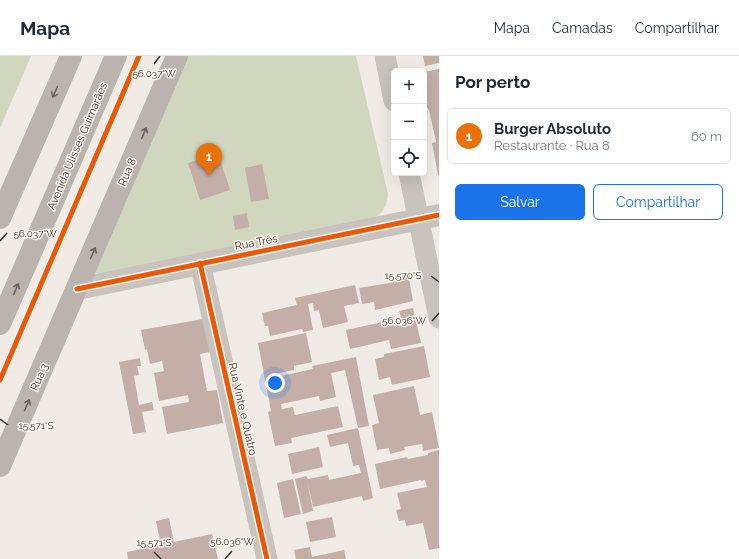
<!DOCTYPE html>
<html lang="pt">
<head>
<meta charset="utf-8">
<style>
	body { margin:0; font-family:Raleway,sans-serif; background:#f2f2f3; color:#1f2937 }
	.controls { position:absolute; right:12px; top:12px; display:grid; overflow:hidden; border-radius:6px; box-shadow:0 4px 16px #0002 }
	.controls button { width:36px; height:36px; display:grid; place-items:center; padding:0; border:0; border-bottom:1px solid #e0e1e3; background:#fff; color:#1f2937; font:20px sans-serif }
	.you { position:absolute; left:275px; top:327px; width:14px; height:14px; margin:-10px; border:3px solid #fff; border-radius:50%; background:#1a73e8; box-shadow:0 0 0 6px #1a73e833 }
	.badge { display:grid; place-items:center; width:26px; height:26px; border-radius:50%; background:#1a73e8; color:#fff; font-size:13px; font-weight:700 }
	.pin { position:absolute; translate:-50% -33px; filter:drop-shadow(0 1px 2px #0008) }
	.pin::after { content:''; position:absolute; top:21px; width:14px; height:12px; background:inherit; clip-path:polygon(0 0,100% 0,50% 100%) }
	.list { margin:0; padding:0; list-style:none }
	h2 { display:flex; justify-content:space-between; align-items:center; height:52px; margin:0; padding:0 16px; font-size:17px }
	h2 small { font-size:13px; font-weight:400; color:#747a83 }
	.list li { display:grid; grid-template-columns:26px 1fr auto; gap:12px; align-items:center; box-sizing:border-box; height:56px; margin:0 8px 8px; padding:0 8px; border:1px solid #e0e1e3; border-radius:6px }
	.list b { display:block; font-size:15px; white-space:nowrap }
	.list p { margin:0; font-size:13px; white-space:nowrap; color:#747a83 }
	.list em { font-size:13px; font-style:normal; color:#747a83 }
	.actions { display:flex; gap:8px; padding:12px 16px }
	.actions a { flex:1; padding:9px 0; border:1px solid #1a73e8; border-radius:6px; text-align:center; font-size:14px; color:#1a73e8 }
	.actions .main { background:#1a73e8; color:#fff }
	.icon { flex:none; width:22px; height:22px; fill:none; stroke:currentColor; stroke-width:2; stroke-linecap:round; stroke-linejoin:round }
	.map { position:relative; flex:none; width:439px; height:503px; overflow:hidden }
	header { display:flex; align-items:center; gap:24px; box-sizing:border-box; height:56px; padding:0 20px; background:#fff; border-bottom:1px solid #e0e1e3 }
	header strong { font-size:19px }
	nav { display:flex; gap:22px; margin-inline-start:auto; font-size:14px }
	main { display:flex }
	aside { flex:1; background:#fff }
	.map>svg:first-child { display:block }
	.green { fill:#d1d6bf }
	.building { fill:#c3afa7 }
	.lines { fill:none; stroke-linecap:round; stroke-linejoin:round }
	.minor { stroke:#c9c3be; stroke-width:21 }
	.tertiary { stroke:#c9c3be; stroke-width:22 }
	.secondary { stroke:#bab3ae; stroke-width:22 }
	.cycleway-casing { stroke:#fbf5ee; stroke-width:8 }
	.cycleway { stroke:#e8590c; stroke-width:5 }
	.oneway { stroke:#6e645f }
	.ticks { fill:none; stroke:#3b302b; stroke-width:1.5 }
	.labels { text-anchor:middle; stroke-width:3; stroke-linejoin:round; paint-order:stroke }
	.street-label { font-size:11px; fill:#3b302b; stroke:#fbf5ee }
	.ticks-label { font-size:10px; text-anchor:middle; fill:#3b302b; stroke:#fbf5ee; stroke-width:3; stroke-linejoin:round; paint-order:stroke }
</style>
</head>
<body>
<header>
<strong>Mapa</strong>
<nav><a>Mapa</a><a>Camadas</a><a>Compartilhar</a></nav>
</header>
<main>
<div class="map">
<svg width="439" height="503" viewBox="0 0 439 503">
	<rect width="100%" height="100%" fill="#f0ebe5"/>
	<!-- green -->
	<g class="green">
		<path d="M0,0H31L0,72Z"/>
		<path d="M182,0H356L388,138C387,149 384,156 374,162L98,218L95,216Z"/>
	</g>
	<!-- building -->
	<g class="building">
		<path d="M423,0H439V7L425,10Z"/>
		<path d="M439,13V119H438L432,87L436,86L430,58L428,52H424V16Z"/>
		<path d="M218,97L230,134L200,144L188,107Z"/>
		<path d="M262,108L269,143L251,146L245,112Z"/>
		<path d="M247,157L249,171L235,174L233,160Z"/>
		<path d="M408,218L413,245L375,254L374,246L362,248L359,232L396,226L395,221Z"/>
		<path d="M355,229L359,247L344,250L348,266L323,272L319,254L314,255L313,247L308,248L313,274L303,276L302,273L270,280L268,270H265L262,257L297,249L295,242Z"/>
		<path d="M413,252L421,287L391,293L389,284L350,293L346,274L401,262L399,255Z"/>
		<path d="M203,263L210,296L200,298L207,335L217,334L223,367L167,378L162,351L189,346L188,339L159,345L154,317L164,315L162,305L150,308L147,293L145,294L141,274Z"/>
		<path d="M306,277L312,306L294,310V314L275,318L276,321L313,313L312,310L356,301L369,370L358,372L345,314L331,317L336,341L320,345L319,340L281,348L282,353L293,351L295,359L338,350L343,371L291,382L292,387L275,390L268,356L271,355L258,287Z"/>
		<path d="M424,290L430,321L392,329L390,321L379,324L375,303L384,301V298Z"/>
		<path d="M140,302L141,310H137L139,319L134,320L139,349L152,346L154,354L142,356L146,376L133,378L119,306Z"/>
		<path d="M414,330L420,359L432,356L439,392L423,395L422,388L404,391L405,394L390,398L389,392L377,394L372,369L379,367L373,339Z"/>
		<path d="M358,372L373,442L363,445L362,440L313,451L307,424L313,455L303,458L295,423L306,420L308,423L328,419L329,424L361,417L359,409L353,410L348,387L330,391L327,379Z"/>
		<path d="M319,391L323,411L292,418L288,398Z"/>
		<path d="M439,394V492L429,494L423,467L406,470L405,464L399,465L396,454L401,453L397,437L427,431L425,424L421,425V424L380,433L375,408L407,401L408,403L428,399V397Z"/>
		<path d="M293,423L301,458L284,462L277,427Z"/>
		<path d="M332,461L336,481L310,486L306,466Z"/>
		<path d="M169,462L174,486L212,478L218,503H128L127,496L161,489L156,465Z"/>
		<path d="M310,491L312,501L344,494L346,503H296L294,494Z"/>
	</g>
	<g class="lines">
		<!-- minor -->
		<g class="minor">
			<path d="M385,0L394,45"/>
			<path d="M409,117L439,262"/>
			<path d="M200,207L267,503"/>
		</g>
		<!-- tertiary -->
		<path class="tertiary" d="M77,233L439,159"/>
		<!-- secondary -->
		<g class="secondary">
			<path d="M0,162L71,0"/>
			<path d="M0,268L116,0"/>
			<path d="M0,410L177,0"/>
		</g>
		<defs>
			<g id="cycleway">
				<path d="M200,207L267,503"/>
				<path d="M77,233L439,159"/>
				<path d="M0,324L139,0"/>
			</g>
		</defs>
		<!-- cycleway casing -->
		<use href="#cycleway" class="cycleway-casing"/>
		<!-- cycleway -->
		<use href="#cycleway" class="cycleway"/>
	</g>
	<!-- one-way arrows -->
	<defs><path id="oneway-shaft" d="M-6 0H5M1.5-3L5.5 0L1.5 3" fill="none" stroke-width="1.6" stroke-linecap="round" stroke-linejoin="round"/></defs>
	<g class="oneway">
		<use href="#oneway-shaft" transform="translate(55 36) rotate(114)"/>
		<use href="#oneway-shaft" transform="translate(144 77) rotate(-67)"/>
		<use href="#oneway-shaft" transform="translate(93 197) rotate(-67)"/>
		<use href="#oneway-shaft" transform="translate(16 233) rotate(-67)"/>
		<use href="#oneway-shaft" transform="translate(27 349) rotate(-66)"/>
	</g>
	<!-- ticks -->
	<path class="ticks" d="M154,8L160,0M0,185L7,177M431,220L439,226M432,265L439,257M0,363L8,369M154,496L161,503M225,503L232,495"/>
	<g class="labels">
		<!-- street labels -->
		<g class="street-label">
			<text transform="translate(77 90) rotate(-67)" y="4">Avenida Ulisses Guimarães</text>
			<text transform="translate(127 116) rotate(-67)" y="4">Rua 8</text>
			<text transform="translate(256 186) rotate(-11)" y="4">Rua Três</text>
			<text transform="translate(39 321) rotate(-66)" y="4">Rua 3</text>
			<text transform="translate(243 353) rotate(77)" y="4">Rua Vinte e Quatro</text>
		</g>
	</g>
	<g class="ticks-label">
		<text x="154" y="21">56.037°W</text>
		<text x="35" y="181">56.037°W</text>
		<text x="403" y="223">15.570°S</text>
		<text x="404" y="268">56.036°W</text>
		<text x="36" y="373">15.571°S</text>
		<text x="232" y="489">56.036°W</text>
		<text x="154" y="490">15.571°S</text>
	</g>
</svg>
<div class="controls">
<button>+</button>
<button>−</button>
<button><svg class="icon" aria-label="locate" viewBox="0 0 24 24"><circle cx="12" cy="12" r="6"/><path d="M12 2v4M12 18v4M2 12h4M18 12h4"/></svg></button>
</div>
<div class="you"></div>
<div class="pin badge" style="left:209px;top:120px;background:#e8710a">1</div>
</div>
<aside>
<h2>Por perto<small></small></h2>
<ul class="list">
<li><span class="badge" style="background:#e8710a">1</span><div><b>Burger Absoluto</b><p>Restaurante · Rua 8</p></div><em>60 m</em></li>
</ul>
<div class="actions"><a class="main">Salvar</a><a>Compartilhar</a></div>
</aside>
</main>
</body>
</html>
